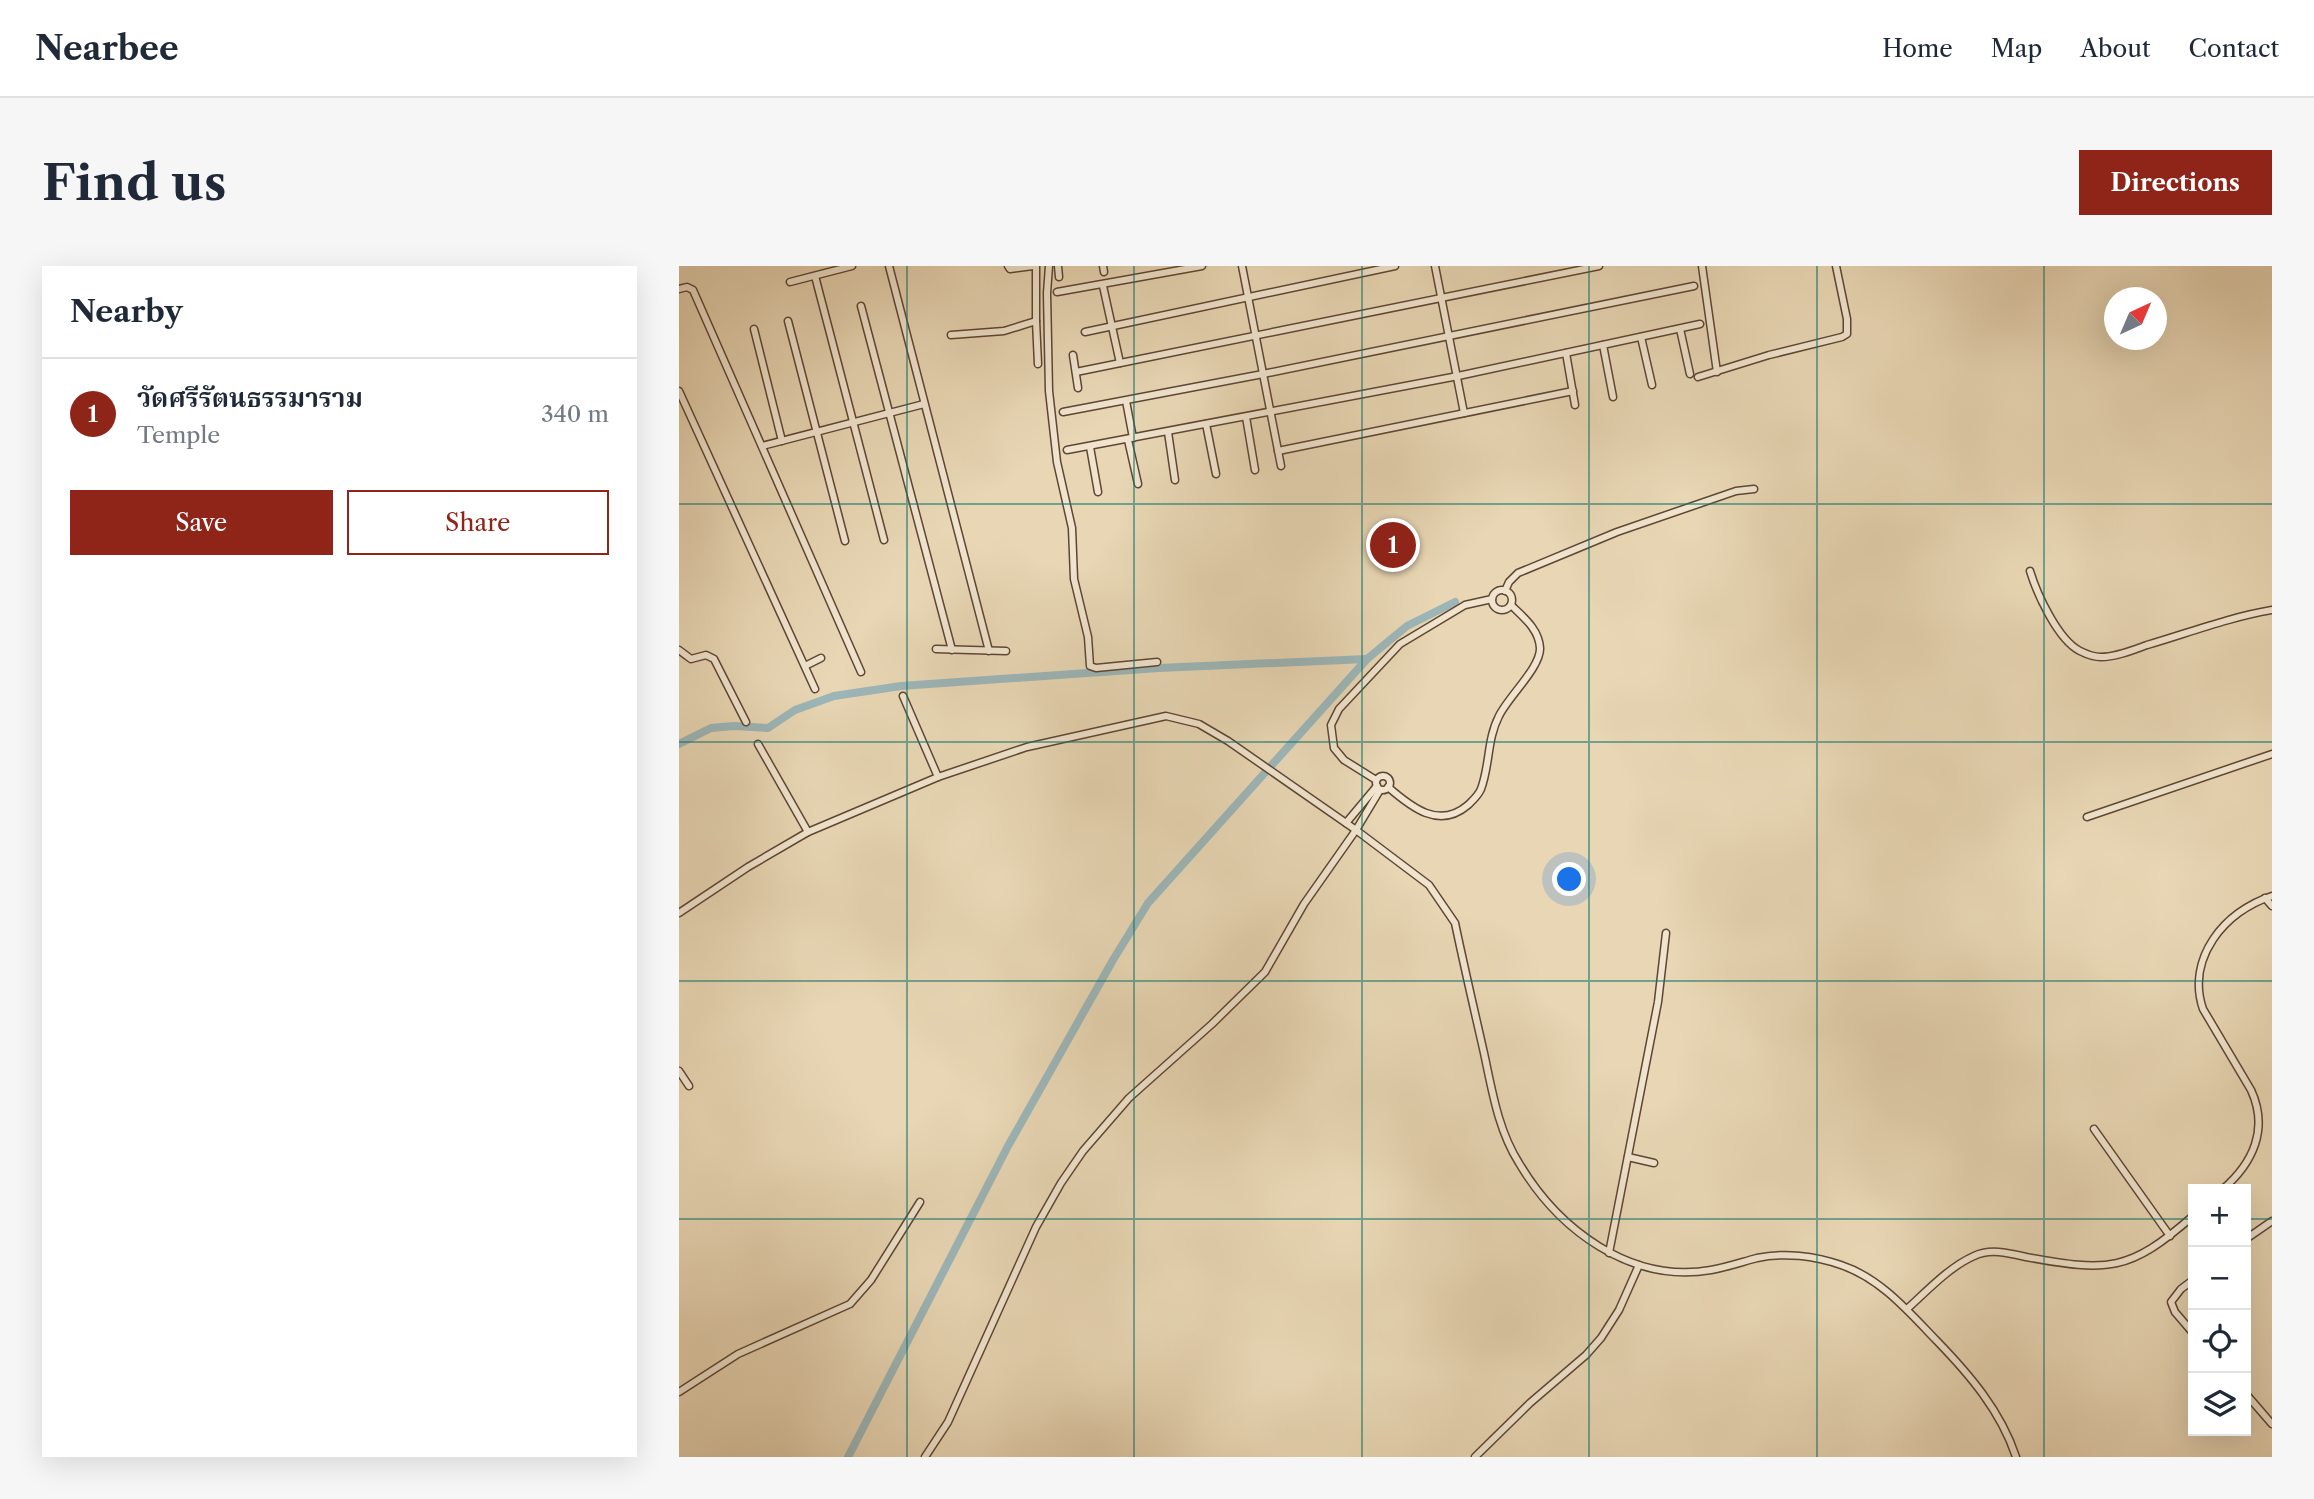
<!DOCTYPE html>
<html lang="en">
<head>
<meta charset="utf-8">
<style>
	body { margin:0; font-family:"Libre Caslon Text","Noto Serif Thai",serif; background:#f6f6f7; color:#1f2937 }
	.controls { position:absolute; right:21px; bottom:21px; display:grid; overflow:hidden; border-radius:0px; box-shadow:0 7px 28px #0002 }
	.controls button { width:63px; height:63px; display:grid; place-items:center; padding:0; border:0; border-bottom:2px solid #e0e1e3; background:#fff; color:#1f2937; font:35px sans-serif }
	.compass { position:absolute; left:1425px; top:21px; width:63px; height:63px; border-radius:50%; background:#fff; box-shadow:0 7px 28px #0002; rotate:44deg }
	.you { position:absolute; left:891px; top:614px; width:24px; height:24px; margin:-18px; border:5px solid #fff; border-radius:50%; background:#1a73e8; box-shadow:0 0 0 10px #1a73e833 }
	.badge { display:grid; place-items:center; width:46px; height:46px; border-radius:50%; background:#8f2418; color:#fff; font-size:23px; font-weight:700 }
	.pin { position:absolute; translate:-50% -50%; border:4px solid #fff; box-shadow:0 2px 7px #0006 }
	.list { margin:0; padding:0; list-style:none }
	h2 { display:flex; justify-content:space-between; align-items:center; height:91px; margin:0; padding:0 28px; font-size:30px }
	h2 small { font-size:23px; font-weight:400; color:#747a83 }
	.list li { display:grid; grid-template-columns:46px 1fr auto; gap:21px; align-items:center; box-sizing:border-box; height:112px; padding:0 28px; border-top:2px solid #e0e1e3 }
	.list b { display:block; font-size:26px; white-space:nowrap }
	.list p { margin:0; font-size:23px; white-space:nowrap; color:#747a83 }
	.list em { font-size:23px; font-style:normal; color:#747a83 }
	.actions { display:flex; gap:14px; padding:21px 28px }
	.actions a { flex:1; padding:16px 0; border:2px solid #8f2418; border-radius:0px; text-align:center; font-size:24px; color:#8f2418 }
	.actions .main { background:#8f2418; color:#fff }
	.icon { flex:none; width:38px; height:38px; fill:none; stroke:currentColor; stroke-width:2; stroke-linecap:round; stroke-linejoin:round }
	.map { position:relative; flex:none; width:1593px; height:1191px; overflow:hidden; border-radius:0px }
	header { display:flex; align-items:center; gap:42px; box-sizing:border-box; height:98px; padding:0 35px; background:#fff; border-bottom:2px solid #e0e1e3 }
	header strong { font-size:33px }
	nav { display:flex; gap:38px; margin-inline-start:auto; font-size:24px }
	.intro { display:flex; align-items:center; justify-content:space-between; box-sizing:border-box; height:168px; padding:0 42px }
	h1 { margin:0; font-size:49px }
	.button { padding:18px 32px; border-radius:0px; background:#8f2418; color:#fff; font-size:24px; font-weight:700 }
	main { display:flex; gap:42px; padding:0 42px }
	aside { flex:1; background:#fff; border-radius:0px; box-shadow:0 7px 28px #0002 }
	.map>svg:first-child { display:block }
	.lines { fill:none; stroke-linecap:round; stroke-linejoin:round }
	.canal { stroke:#9cb6b8; stroke-width:8 }
	.minor-casing { stroke:#5f4633; stroke-width:9 }
	.minor { stroke:#f0e4ce; stroke-width:6 }
	.grid { fill:none; stroke:#0f766e; stroke-width:2; stroke-opacity:0.55 }
</style>
</head>
<body>
<header>
<strong>Nearbee</strong>
<nav><a>Home</a><a>Map</a><a>About</a><a>Contact</a></nav>
</header>
<div class="intro"><h1>Find us</h1><a class="button">Directions</a></div>
<main>
<aside>
<h2>Nearby<small></small></h2>
<ul class="list">
<li><span class="badge">1</span><div><b>วัดศรีรัตนธรรมาราม</b><p>Temple</p></div><em>340 m</em></li>
</ul>
<div class="actions"><a class="main">Save</a><a>Share</a></div>
</aside>
<div class="map">
<svg width="1593" height="1191" viewBox="0 0 1593 1191">
	<rect width="100%" height="100%" fill="#e8d6b4"/>
	<filter id="stains"><feTurbulence type="fractalNoise" baseFrequency=".00286" numOctaves="4"/><feColorMatrix values="0 0 0 0 .2 0 0 0 0 .09 0 0 0 0 .02 0 0 0 .5 -.17"/></filter>
	<radialGradient id="worn" r=".72"><stop offset=".6" stop-color="#630" stop-opacity="0"/><stop offset="1" stop-color="#630" stop-opacity=".3"/></radialGradient>
	<g class="lines">
		<!-- canal -->
		<g class="canal">
			<path d="M0,478L32,462L55,460L89,462L116,444L155,430L222,420L480,402L688,393"/>
			<path d="M169,1191L329,880L434,694L469,637L688,393L728,360L776,336"/>
		</g>
		<defs>
			<g id="minor">
				<path d="M210,0L310,385"/>
				<path d="M329,0L331,3L354,0"/>
				<path d="M370,0L368,27L370,125L378,196L393,262L395,313L409,371L411,400L417,402L478,396"/>
				<path d="M379,0L380,11"/>
				<path d="M424,0L425,6"/>
				<path d="M563,0L602,200"/>
				<path d="M756,0L785,147"/>
				<path d="M1023,0L1038,106"/>
				<path d="M136,10L205,274"/>
				<path d="M111,16L173,0"/>
				<path d="M424,20L441,97"/>
				<path d="M0,23L8,21L14,24L182,406"/>
				<path d="M378,26L523,0"/>
				<path d="M182,40L273,384"/>
				<path d="M109,55L166,275"/>
				<path d="M357,55L359,98"/>
				<path d="M75,63L103,175"/>
				<path d="M1001,63L1011,108"/>
				<path d="M406,66L716,0"/>
				<path d="M272,69L325,65L357,55V0"/>
				<path d="M962,71L973,119"/>
				<path d="M924,79L934,131"/>
				<path d="M887,87L896,139"/>
				<path d="M394,89L399,122"/>
				<path d="M397,106L920,0"/>
				<path d="M1019,111L1090,89L1163,71L1168,68V53L1157,0"/>
				<path d="M0,125L136,423"/>
				<path d="M447,135L454,172"/>
				<path d="M384,146L584,108L1015,20"/>
				<path d="M567,151L576,204"/>
				<path d="M527,158L537,208"/>
				<path d="M489,166L496,214"/>
				<path d="M449,174L459,218"/>
				<path d="M83,180L245,138"/>
				<path d="M411,181L419,226"/>
				<path d="M388,184L779,110L1021,58"/>
				<path d="M599,185L894,125"/>
				<path d="M1351,305C1358,328 1379,374 1401,385C1407,388 1415,391 1422,391C1437,391 1454,384 1468,379C1509,367 1551,351 1593,344"/>
				<circle cx="823" cy="334" r="10"/>
				<path d="M826,325L830,316L839,307L938,266L1057,225L1075,223"/>
				<path d="M257,383L327,385"/>
				<path d="M0,384L12,393L27,389L35,393L67,456"/>
				<path d="M126,400L142,392"/>
				<path d="M224,430L259,511"/>
				<path d="M79,478L129,566"/>
				<circle cx="704" cy="517" r="7"/>
				<path d="M697,514L665,494L655,482L652,459L660,443L721,378L786,339L813,333"/>
				<path d="M709,521C732,541 760,564 789,539C794,534 799,530 802,523C811,499 808,473 820,450C829,431 862,401 861,382C860,363 844,351 832,339"/>
				<path d="M1408,551L1593,488"/>
				<path d="M667,557L698,520"/>
				<path d="M1586,632L1593,640"/>
				<path d="M0,647L69,601L129,566L259,511L348,481L487,450L520,458L549,475L677,564L750,619L776,657C785,700 795,743 805,787C813,824 819,864 840,897C879,963 951,1018 1032,1004C1048,1001 1063,996 1078,992C1105,986 1136,990 1162,999C1201,1012 1229,1045 1257,1074C1290,1108 1322,1145 1337,1191"/>
				<path d="M0,805L10,820"/>
				<path d="M1415,863L1491,970"/>
				<path d="M949,891L975,897"/>
				<path d="M1544,923C1574,897 1590,863 1572,824L1524,743C1507,693 1545,645 1593,630"/>
				<path d="M1567,973L1593,955"/>
				<path d="M930,987L979,736L987,667"/>
				<path d="M1514,1014L1502,1023L1492,1036L1496,1046L1514,1067"/>
				<path d="M1228,1043C1248,1025 1270,1001 1295,990C1311,982 1330,987 1347,991C1430,1006 1450,1006 1514,950"/>
				<path d="M0,1126L59,1088L171,1038L192,1014L241,936"/>
				<path d="M1567,1128L1593,1158"/>
				<path d="M246,1191L269,1156L357,961L382,917L404,885L450,832L533,758L586,706L625,638L677,564L701,524"/>
				<path d="M796,1191L851,1137L907,1089L922,1072L940,1044L960,999"/>
			</g>
		</defs>
		<!-- minor casing -->
		<use href="#minor" class="minor-casing"/>
		<!-- minor -->
		<use href="#minor" class="minor"/>
	</g>
	<!-- grid -->
	<path class="grid" d="M228,0V1191M455,0V1191M683,0V1191M910,0V1191M1138,0V1191M1365,0V1191M0,238H1593M0,476H1593M0,715H1593M0,953H1514M1567,953H1593"/>
	<rect width="100%" height="100%" filter="url(#stains)"/>
	<rect width="100%" height="100%" fill="url(#worn)"/>
</svg>
<div class="controls">
<button>+</button>
<button>−</button>
<button><svg class="icon" aria-label="locate" viewBox="0 0 24 24"><circle cx="12" cy="12" r="6"/><path d="M12 2v4M12 18v4M2 12h4M18 12h4"/></svg></button>
<button><svg class="icon" aria-label="layers" viewBox="0 0 24 24"><path d="M12 4l9 5-9 5-9-5zM3 14l9 5 9-5"/></svg></button>
</div>
<svg class="compass" viewBox="-18 -18 36 36"><path d="M0-13l5 13h-10z" fill="#e53935"/><path d="M0 13l5-13h-10z" fill="#747a83"/></svg>
<div class="you"></div>
<div class="pin badge" style="left:714px;top:279px">1</div>
</div>
</main>
</body>
</html>
